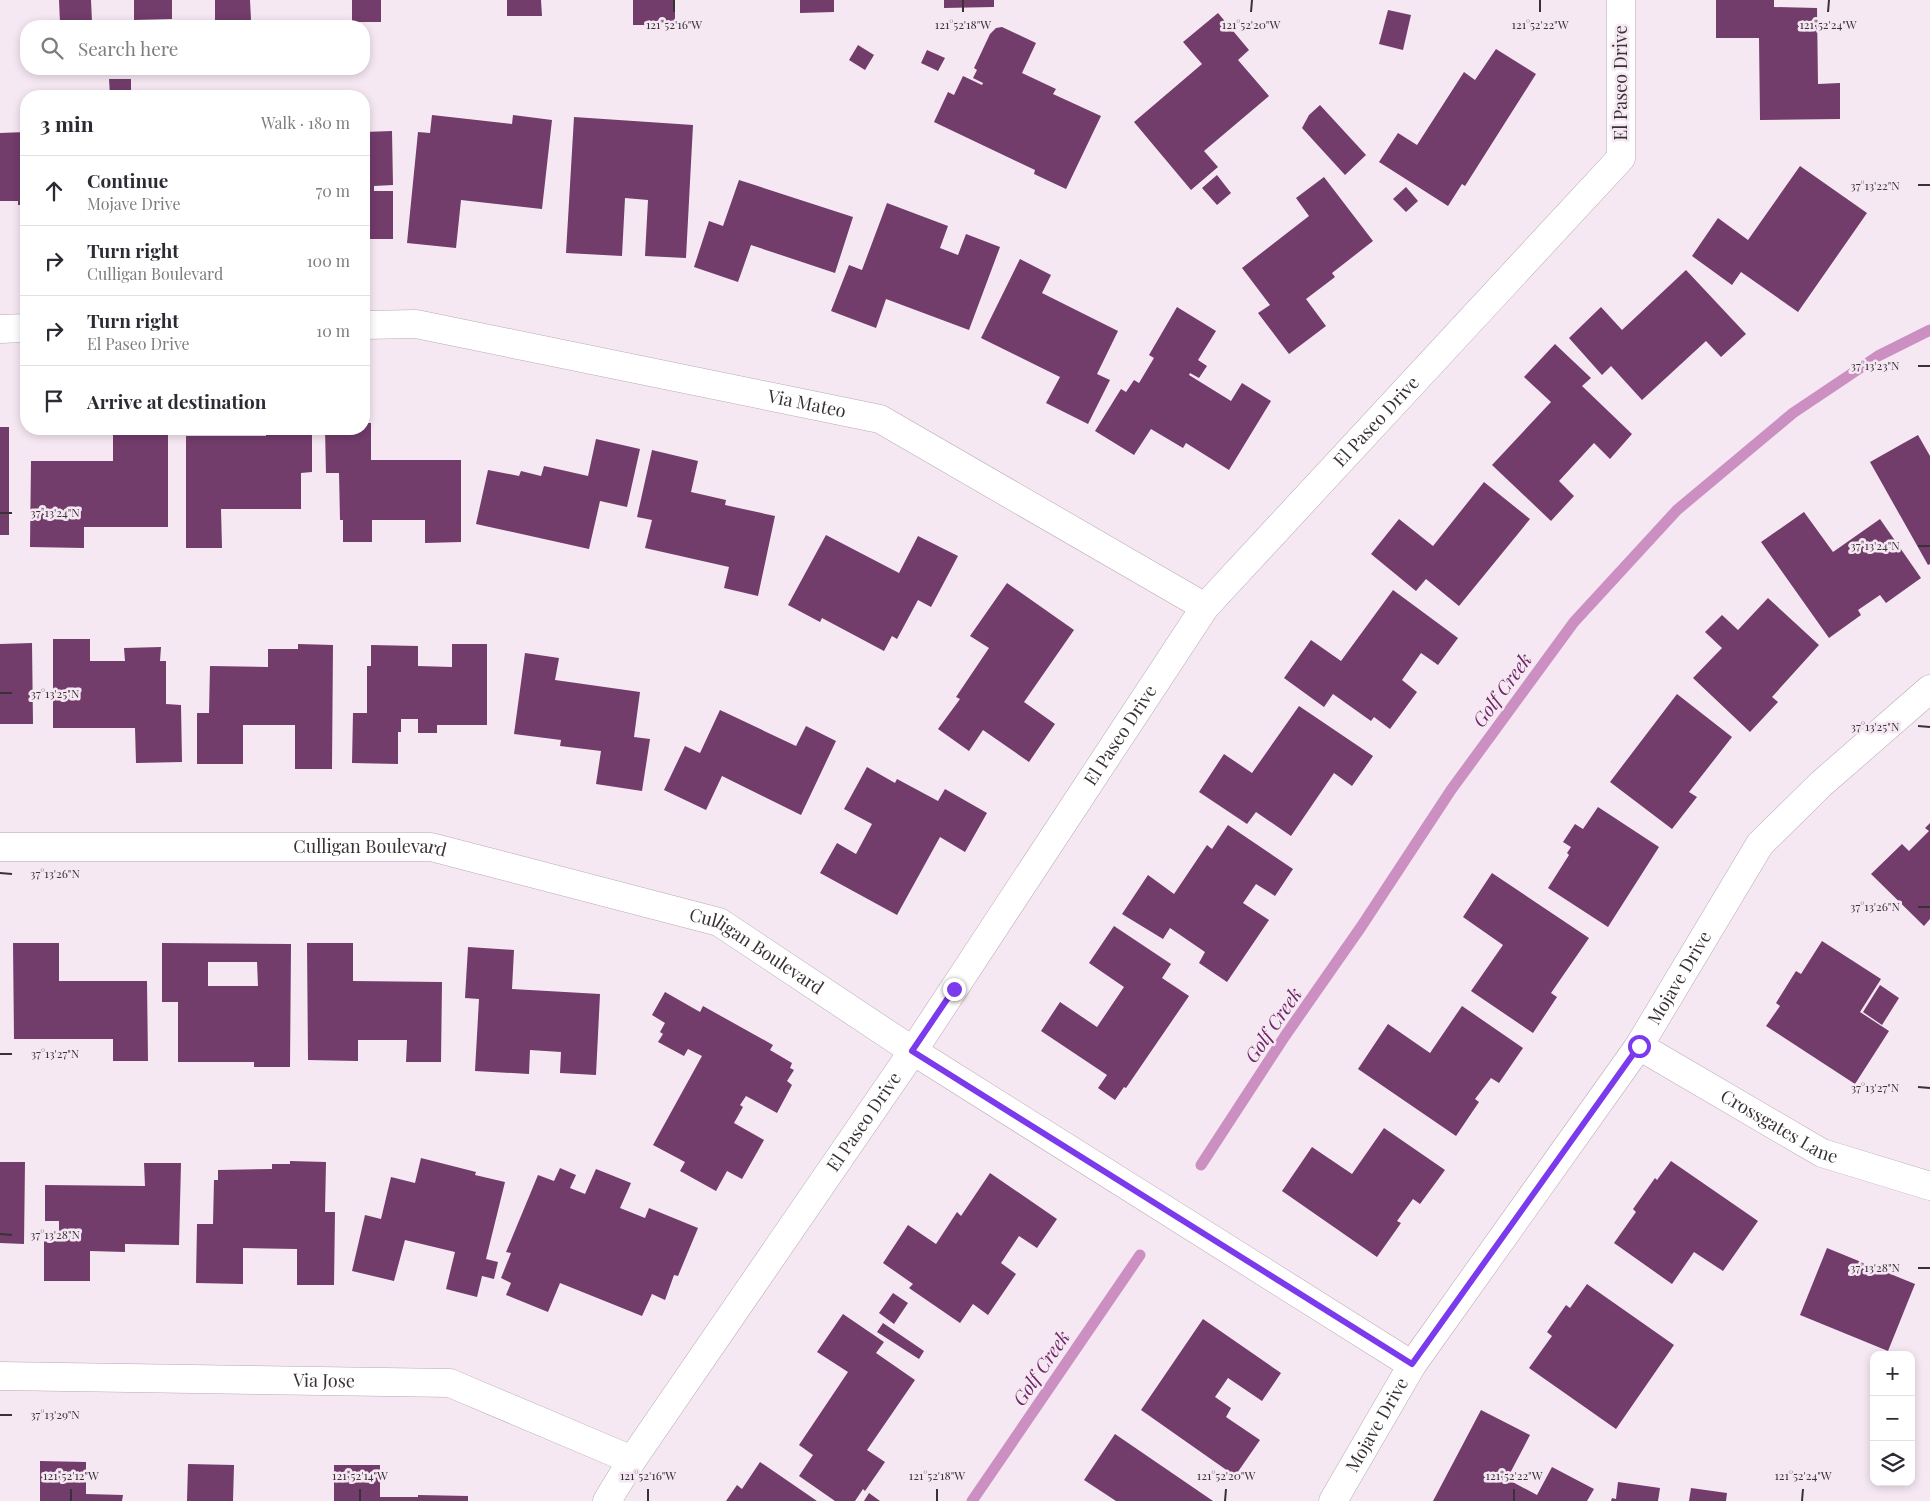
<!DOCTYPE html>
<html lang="en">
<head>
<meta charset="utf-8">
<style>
	body { margin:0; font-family:"Playfair Display",serif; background:#f7f7f7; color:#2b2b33 }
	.controls { position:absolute; right:15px; bottom:15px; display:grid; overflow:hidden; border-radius:10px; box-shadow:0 2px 8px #0003 }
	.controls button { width:45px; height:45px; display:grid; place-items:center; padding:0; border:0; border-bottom:1px solid #e1e1e2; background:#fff; color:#2b2b33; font:25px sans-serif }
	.stop { position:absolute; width:15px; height:15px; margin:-11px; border:4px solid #7c3aed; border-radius:50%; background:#fff }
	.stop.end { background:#7c3aed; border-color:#fff; box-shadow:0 1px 5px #0008 }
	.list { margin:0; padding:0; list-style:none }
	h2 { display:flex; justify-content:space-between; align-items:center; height:65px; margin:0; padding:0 20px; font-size:21px }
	h2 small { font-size:16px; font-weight:400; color:#7c7c81 }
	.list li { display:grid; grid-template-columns:32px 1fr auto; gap:15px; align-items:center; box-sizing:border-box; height:70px; padding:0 20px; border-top:1px solid #e1e1e2 }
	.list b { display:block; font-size:19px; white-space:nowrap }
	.list p { margin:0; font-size:16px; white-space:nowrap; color:#7c7c81 }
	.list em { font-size:16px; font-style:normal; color:#7c7c81 }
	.icon { flex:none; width:28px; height:28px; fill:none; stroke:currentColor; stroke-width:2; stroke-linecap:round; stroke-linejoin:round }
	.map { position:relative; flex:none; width:1930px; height:1501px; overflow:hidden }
	.search { position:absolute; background:#fff; box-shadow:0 2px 8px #0003; left:20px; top:20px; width:350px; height:55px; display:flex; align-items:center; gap:12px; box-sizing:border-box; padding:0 18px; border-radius:20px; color:#7c7c81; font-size:19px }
	.panel { position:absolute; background:#fff; box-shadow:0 2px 8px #0003; left:20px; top:90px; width:350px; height:345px; border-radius:20px }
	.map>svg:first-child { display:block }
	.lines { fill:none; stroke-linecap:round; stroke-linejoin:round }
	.stream { stroke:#cb8fc2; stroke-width:11 }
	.building { fill:#723c6b; fill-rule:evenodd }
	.street-casing { stroke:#b7a9b4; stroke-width:29 }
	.street { stroke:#fff; stroke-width:28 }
	.route { stroke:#7c3aed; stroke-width:6 }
	.ticks { fill:none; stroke:#383237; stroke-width:2 }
	.labels { text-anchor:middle; stroke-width:5; stroke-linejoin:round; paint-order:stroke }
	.street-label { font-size:18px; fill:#383237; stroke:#f6e8f3 }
	.water-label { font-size:19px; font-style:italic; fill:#6e2666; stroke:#f6e8f3 }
	.ticks-label { font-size:12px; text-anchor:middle; fill:#383237; stroke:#f6e8f3; stroke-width:5; stroke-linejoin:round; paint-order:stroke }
</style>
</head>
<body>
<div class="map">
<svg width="1930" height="1501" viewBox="0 0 1930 1501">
	<rect width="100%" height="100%" fill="#f6e8f3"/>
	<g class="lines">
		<!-- stream -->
		<g class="stream">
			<path d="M1201,1165L1285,1036L1361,927L1451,790L1574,622L1677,510L1793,413L1878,356L1930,330"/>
			<path d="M972,1501L1140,1255"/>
		</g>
	</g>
	<!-- building -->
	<g class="building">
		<path d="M59,0H91L92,22L60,23Z"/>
		<path d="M134,0H172V19L134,20Z"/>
		<path d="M215,0H250L251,20H215Z"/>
		<rect x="352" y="0" width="29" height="22"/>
		<path d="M507,0H541L542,16H507Z"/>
		<rect x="633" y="0" width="42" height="25"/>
		<path d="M800,0H834V12L800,13Z"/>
		<path d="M944,0H994V7L944,8Z"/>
		<path d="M1716,0H1774V7L1817,8L1818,84L1840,83V119L1760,120L1759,38H1716Z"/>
		<path d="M1388,10L1411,15L1403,50L1379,44Z"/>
		<path d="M1218,13L1249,50L1238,60L1269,96L1204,151L1218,167L1191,190L1134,122L1202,64L1183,42Z"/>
		<path d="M1002,27L1036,43L1022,73L1056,89L1053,94L1101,116L1066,189L1034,174L1035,170L934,122L948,92L954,95L963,76L982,85L983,83L973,78L977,70L974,68L990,34L996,28Z"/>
		<path d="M858,45L874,55L865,70L849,60Z"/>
		<path d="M1496,49L1536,74L1465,186L1462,184L1448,206L1379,162L1398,133L1417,145L1464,72L1475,80Z"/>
		<path d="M927,50L945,58L938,71L921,63Z"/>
		<path d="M109,79H131V96H110Z"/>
		<path d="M1320,105L1366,155L1345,175L1302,128L1309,115Z"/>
		<path d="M432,115L512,124L513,115L552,120L542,209L461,200L456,248L407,243L418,132L430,133Z"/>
		<path d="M574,117L693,125L686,258L645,256L648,200L625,198L622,256L566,253Z"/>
		<path d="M392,131L393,185L374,186V191H393V239H368V248H364V132Z"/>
		<path d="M26,132V205H18V201H0V133Z"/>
		<path d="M1800,166L1867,213L1798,312L1741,272L1732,285L1692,256L1718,218L1748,240Z"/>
		<path d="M1217,175L1231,193L1217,205L1202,188Z"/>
		<path d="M1324,177L1373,241L1332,273L1335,277L1306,299L1326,326L1289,354L1258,313L1270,305L1242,268L1309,216L1296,198Z"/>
		<path d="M739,180L853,217L835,273L751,245L738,282L694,267L709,221L723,226Z"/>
		<path d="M1406,187L1418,201L1406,212L1393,199Z"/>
		<path d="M887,203L948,226L940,248L958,255L966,234L1000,247L969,330L886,299L876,328L831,311L849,265L862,270Z"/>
		<path d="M1020,259L1051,275L1042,293L1118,331L1097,374L1110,380L1088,424L1046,403L1060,377L981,338Z"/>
		<path d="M1686,270L1746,334L1721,357L1706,341L1642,400L1611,366L1602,375L1569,338L1601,307L1622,330Z"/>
		<path d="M1177,307L1216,331L1198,360L1207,366L1199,378L1190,373L1189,375L1231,401L1242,383L1271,401L1229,470L1186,443L1183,448L1151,429L1134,455L1095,431L1121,389L1126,392L1134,380L1139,383L1154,358L1149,355Z"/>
		<path d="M1555,344L1591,378L1582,386L1632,434L1610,459L1594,443L1559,481L1574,496L1551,521L1492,465L1551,402L1524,377Z"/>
		<path d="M364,423H371V460H461V542L425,543V520H372V542H343V520H340L339,473H326L325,429H364Z"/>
		<rect x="0" y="427" width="9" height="108"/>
		<path d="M113,429H168V527H84V548L30,547L31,461H113Z"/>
		<path d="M266,429H312V472L301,473V509H221L222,548H186V436H266Z"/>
		<path d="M1918,435L1930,456V564L1928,565L1870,462Z"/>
		<path d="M596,439L640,449L627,507L600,501L589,549L476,524L488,470L519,476L521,471L541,476L544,466L588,476Z"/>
		<path d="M652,450L698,461L691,492L726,500L725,505L775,516L758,596L724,588L729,567L645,548L652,520L637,517Z"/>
		<path d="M1484,482L1530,519L1459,606L1426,579L1416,591L1371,554L1399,519L1433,546Z"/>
		<path d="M1804,512L1833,552L1880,519L1921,578L1886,603L1880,595L1858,610L1861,615L1829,638L1761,542Z"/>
		<path d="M826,535L899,573L918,536L958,556L931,607L918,600L897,639L892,636L884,651L822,618L820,622L788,605Z"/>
		<path d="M1007,583L1074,630L1024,702L1055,724L1029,762L983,730L969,751L938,729L960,699L956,697L989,648L970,636Z"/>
		<path d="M1393,590L1458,638L1438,665L1421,653L1402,680L1417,692L1390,729L1374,717L1371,721L1333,694L1324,707L1284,678L1311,640L1341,661Z"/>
		<path d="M1768,598L1819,645L1772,697L1778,702L1750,732L1693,678L1722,648L1705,632L1722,615L1738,630Z"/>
		<path d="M53,639H90V661H125L124,648L161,647L160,661H166V704L181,705L182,762L136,763L135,728H53Z"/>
		<path d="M32,643L33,724H0V644Z"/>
		<path d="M298,644L333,645L332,769H295V725H243V764H197V713H209L210,666L268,667V649H298Z"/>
		<path d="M452,644H487V725H437V733H418V719H401V732H398V764L352,763L353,713H367V666H371V645L418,646V666L452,667Z"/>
		<path d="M525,653L559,658L555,680L640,692L634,737L650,739L642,791L596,784L601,751L560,746L561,740L514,734Z"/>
		<path d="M1677,694L1732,737L1689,792L1697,797L1672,829L1610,782Z"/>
		<path d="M1299,706L1373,756L1352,786L1334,773L1291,836L1256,812L1247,824L1199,792L1224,754L1252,773Z"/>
		<path d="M720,710L796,746L806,726L836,741L801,815L722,776L706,810L664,790L685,746L700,753Z"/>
		<path d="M867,767L895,783L897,779L938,801L945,789L987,813L965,852L940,837L897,915L820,873L837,843L856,854L872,824L844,809Z"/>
		<path d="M1598,807L1659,847L1608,927L1548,888L1569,855L1567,853L1571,847L1563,842L1575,824L1583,829Z"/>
		<path d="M1930,823V919L1924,926L1871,874L1902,844L1909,851L1929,831L1925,828Z"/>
		<path d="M1228,825L1293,869L1275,896L1256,884L1243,903L1269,920L1227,982L1199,963L1205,952L1170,928L1163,939L1122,914L1148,875L1174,894L1207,845L1212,849Z"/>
		<path d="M1492,873L1589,938L1551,993L1557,997L1533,1033L1471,991L1503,945L1463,917Z"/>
		<path d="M1114,926L1171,964L1162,978L1189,996L1126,1088L1124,1087L1115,1100L1098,1088L1107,1075L1041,1031L1060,1002L1097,1027L1124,987L1089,963Z"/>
		<path d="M1822,941L1881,979L1860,1012L1889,1031L1855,1084L1766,1026L1780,1006L1776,1003L1796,971L1801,974Z"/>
		<path d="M13,943H59V981H147L148,1061H113V1039H14Z"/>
		<path d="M162,943L291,944L290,1067H254V1062H178V1002H162ZM208,962H257L258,986H208Z"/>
		<path d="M307,943H353V981L442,982L441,1062H406L407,1040H358V1061L308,1060Z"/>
		<path d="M468,947L514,950L512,989L600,994L596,1075L560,1073L561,1052L530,1050L529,1074L475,1071L479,999L465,998Z"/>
		<path d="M1880,985L1899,998L1882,1025L1863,1012Z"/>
		<path d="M665,992L700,1012L703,1006L773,1045L770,1050L792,1063L790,1068L794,1070L787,1081L792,1085L777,1113L746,1096L740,1105L743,1107L734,1123L764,1140L742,1179L727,1171L716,1191L680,1171L685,1162L653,1145L702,1056L688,1049L684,1056L658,1042L663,1034L660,1032L665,1023L652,1015Z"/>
		<path d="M1462,1006L1523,1048L1499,1083L1491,1078L1475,1099L1479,1102L1456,1136L1358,1069L1388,1024L1430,1053Z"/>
		<path d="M1384,1128L1445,1170L1420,1204L1413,1199L1397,1221L1401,1223L1377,1257L1282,1191L1312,1147L1352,1174Z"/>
		<path d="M421,1158L476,1172L475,1175L505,1182L486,1259L498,1262L494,1279L482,1276L477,1297L446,1289L455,1252L405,1240L394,1281L352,1271L365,1215L381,1219L391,1177L415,1183Z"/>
		<path d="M290,1161L326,1162L325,1212H335L334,1285H297V1249L243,1248V1284L196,1283L197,1224H213L214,1180H218V1170L272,1169V1164H290Z"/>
		<path d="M1671,1161L1758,1221L1723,1271L1694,1252L1672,1284L1614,1243L1636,1212L1633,1209L1655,1178L1657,1180Z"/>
		<path d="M0,1162H25L24,1244L0,1243Z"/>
		<path d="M144,1163H181L179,1245L125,1244V1252L90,1251V1281H44V1232H59V1221H45V1185L145,1186Z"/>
		<path d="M560,1168L576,1175L570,1188L585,1194L596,1169L631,1183L620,1208L645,1218L649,1208L698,1228L678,1276L674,1275L665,1300L652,1294L642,1316L560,1283L548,1312L506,1295L511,1283L501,1278L511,1253L506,1252L538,1175L554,1181Z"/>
		<path d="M990,1173L1057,1219L1037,1248L1019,1236L1001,1263L1016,1274L988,1315L973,1304L960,1323L909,1288L913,1284L883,1263L908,1225L936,1244L957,1212L961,1216Z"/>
		<path d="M1827,1248L1915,1284L1888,1351L1800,1315Z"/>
		<path d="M1587,1284L1674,1345L1616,1429L1529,1368L1552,1336L1547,1332L1566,1305L1570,1308Z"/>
		<path d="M893,1293L908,1303L894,1324L879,1313Z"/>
		<path d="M843,1314L884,1342L876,1353L915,1380L867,1450L885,1462L865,1491L863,1489L855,1501H835L799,1476L813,1455L799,1445L848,1372L817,1352Z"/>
		<path d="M1203,1319L1281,1373L1262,1401L1228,1378L1215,1397L1231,1408L1226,1417L1260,1440L1235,1476L1141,1410Z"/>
		<path d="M883,1323L924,1351L919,1359L877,1332Z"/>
		<path d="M1481,1410L1530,1435L1507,1479L1537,1495L1552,1467L1594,1489L1587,1501H1433Z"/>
		<path d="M1115,1434L1213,1501H1116L1084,1480Z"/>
		<path d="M40,1461L86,1462V1494L123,1495L122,1501H40Z"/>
		<path d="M760,1462L817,1501H726L737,1485L742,1489Z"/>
		<path d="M188,1464L234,1465L233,1501H187Z"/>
		<path d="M334,1465H380V1497H418V1495L468,1496V1501H334Z"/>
		<path d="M1618,1482L1660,1488L1658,1501H1611L1612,1498L1616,1499Z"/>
		<path d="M1691,1488L1727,1493L1726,1501H1689Z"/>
		<path d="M869,1493L880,1501H864Z"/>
	</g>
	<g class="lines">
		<defs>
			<g id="street">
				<path id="s1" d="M364,325L416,324L880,419L1205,607"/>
				<path d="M0,329L26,328"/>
				<path id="s2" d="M0,847H431L719,922L913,1051L1412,1365"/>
				<path id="s3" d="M1639,1046L1822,1153L1930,1186"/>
				<path id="s4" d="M0,1376L450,1383L632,1460"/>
				<path id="s5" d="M607,1501L632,1460L913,1051L1205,607L1621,158V0"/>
				<path id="s6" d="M1333,1501L1412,1365L1639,1046L1760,844L1821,784L1930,689"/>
			</g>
		</defs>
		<!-- street casing -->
		<use href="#street" class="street-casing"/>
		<!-- street -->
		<use href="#street" class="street"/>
	</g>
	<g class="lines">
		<!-- route -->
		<path class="route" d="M954,989L912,1051L1412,1364L1639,1046"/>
	</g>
	<!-- ticks -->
	<path class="ticks" d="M674,12V0M963,12V0M1251,12L1252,0M1540,12V0M1828,12L1829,0M1918,185H1930M1918,366H1930M0,513H12M1918,546H1930M0,693H12M1918,726L1930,727M0,873L12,874M1918,907H1930M0,1054H12M1918,1087L1930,1088M0,1234L12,1235M1918,1268H1930M0,1415H12M71,1501V1489M360,1501V1489M648,1501V1489M937,1501V1489M1225,1501L1226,1489M1514,1501V1489M1802,1501L1803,1489"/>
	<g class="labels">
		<!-- street labels -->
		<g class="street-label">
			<text transform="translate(1621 83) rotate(-90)" y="6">El Paseo Drive</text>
			<text dy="6" stroke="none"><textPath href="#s1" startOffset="451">Via Mateo</textPath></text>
			<text dy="6" stroke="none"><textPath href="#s5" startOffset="1328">El Paseo Drive</textPath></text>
			<text dy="6" stroke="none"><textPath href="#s5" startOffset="922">El Paseo Drive</textPath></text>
			<text dy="6" stroke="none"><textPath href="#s2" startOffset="370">Culligan Boulevard</textPath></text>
			<text dy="6" stroke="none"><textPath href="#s2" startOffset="775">Culligan Boulevard</textPath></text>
			<text dy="6" stroke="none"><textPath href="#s6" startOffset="628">Mojave Drive</textPath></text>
			<text dy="6" stroke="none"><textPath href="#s5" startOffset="458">El Paseo Drive</textPath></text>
			<text dy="6" stroke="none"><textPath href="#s3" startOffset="162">Crossgates Lane</textPath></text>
			<text dy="6" stroke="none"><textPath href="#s4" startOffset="324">Via Jose</textPath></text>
			<text dy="6" stroke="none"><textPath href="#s6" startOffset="88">Mojave Drive</textPath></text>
		</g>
		<!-- water labels -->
		<g class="water-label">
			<text transform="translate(1502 690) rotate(-54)" y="7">Golf Creek</text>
			<text transform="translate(1273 1025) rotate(-56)" y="7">Golf Creek</text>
			<text transform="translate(1041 1368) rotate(-56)" y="7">Golf Creek</text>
		</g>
	</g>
	<g class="ticks-label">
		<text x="674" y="29">121°52'16"W</text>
		<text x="963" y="29">121°52'18"W</text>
		<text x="1251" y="29">121°52'20"W</text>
		<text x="1540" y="29">121°52'22"W</text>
		<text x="1828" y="29">121°52'24"W</text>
		<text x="1875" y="190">37°13'22"N</text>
		<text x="1875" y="370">37°13'23"N</text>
		<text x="55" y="517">37°13'24"N</text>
		<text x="1875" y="550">37°13'24"N</text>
		<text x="55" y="698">37°13'25"N</text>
		<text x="1875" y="731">37°13'25"N</text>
		<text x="55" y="878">37°13'26"N</text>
		<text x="1875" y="911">37°13'26"N</text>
		<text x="55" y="1058">37°13'27"N</text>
		<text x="1875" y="1092">37°13'27"N</text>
		<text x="55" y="1239">37°13'28"N</text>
		<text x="1875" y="1272">37°13'28"N</text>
		<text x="55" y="1419">37°13'29"N</text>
		<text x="71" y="1480">121°52'12"W</text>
		<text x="360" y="1480">121°52'14"W</text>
		<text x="648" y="1480">121°52'16"W</text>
		<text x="937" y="1480">121°52'18"W</text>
		<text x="1226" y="1480">121°52'20"W</text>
		<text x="1514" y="1480">121°52'22"W</text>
		<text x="1803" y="1480">121°52'24"W</text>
	</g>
</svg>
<div class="controls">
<button>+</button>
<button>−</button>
<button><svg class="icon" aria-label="layers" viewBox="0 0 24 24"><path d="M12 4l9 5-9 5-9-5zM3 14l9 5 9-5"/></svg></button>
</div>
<div class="stop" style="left:1639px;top:1046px"></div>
<div class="stop end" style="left:954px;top:989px"></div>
<div class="search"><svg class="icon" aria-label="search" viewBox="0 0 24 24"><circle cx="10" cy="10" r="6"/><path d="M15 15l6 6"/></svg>Search here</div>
<section class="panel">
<h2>3 min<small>Walk · 180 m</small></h2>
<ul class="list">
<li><svg class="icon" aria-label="ahead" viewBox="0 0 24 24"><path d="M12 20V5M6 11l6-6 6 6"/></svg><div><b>Continue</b><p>Mojave Drive</p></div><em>70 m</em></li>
<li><svg class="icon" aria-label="right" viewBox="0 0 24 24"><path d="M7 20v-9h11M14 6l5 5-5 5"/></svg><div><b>Turn right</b><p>Culligan Boulevard</p></div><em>100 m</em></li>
<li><svg class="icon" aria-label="right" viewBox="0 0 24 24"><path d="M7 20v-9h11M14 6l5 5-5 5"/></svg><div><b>Turn right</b><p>El Paseo Drive</p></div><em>10 m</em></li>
<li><svg class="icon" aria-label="arrive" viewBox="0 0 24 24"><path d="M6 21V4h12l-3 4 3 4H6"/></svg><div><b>Arrive at destination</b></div></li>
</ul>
</section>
</div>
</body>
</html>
